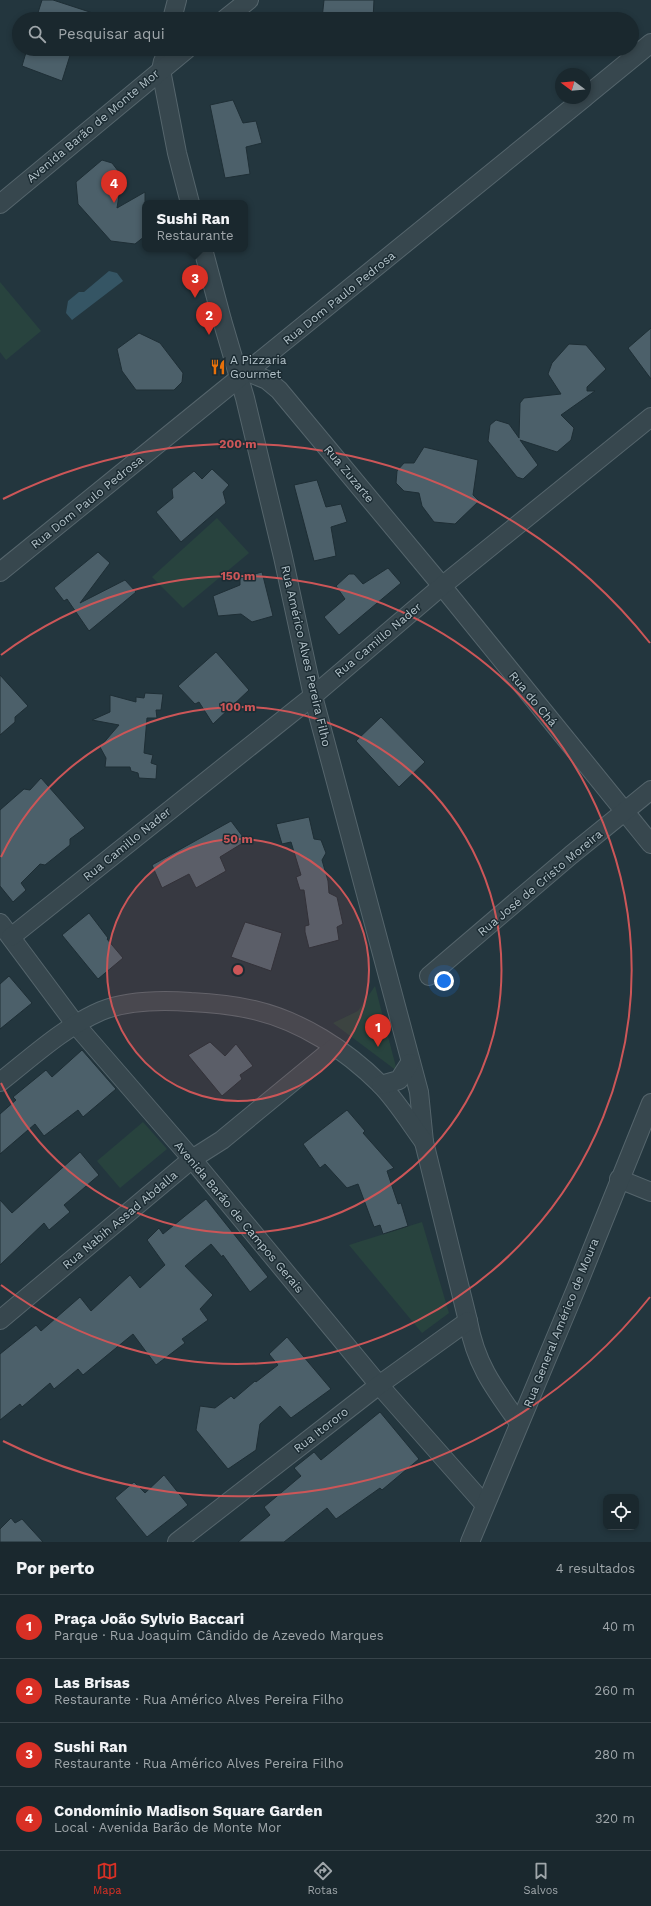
<!DOCTYPE html>
<html lang="pt">
<head>
<meta charset="utf-8">
<style>
	body { margin:0; font-family:"Work Sans",sans-serif; background:#233036; color:#f1f3f6 }
	.controls { position:absolute; right:12px; bottom:12px; display:grid; overflow:hidden; border-radius:8px; box-shadow:0 2px 6px #0003 }
	.controls button { width:36px; height:36px; display:grid; place-items:center; padding:0; border:0; border-bottom:1px solid #38444a; background:#1a282e; color:#f1f3f6; font:20px sans-serif }
	.compass { position:absolute; left:555px; top:68px; width:36px; height:36px; border-radius:50%; background:#1a282e; box-shadow:0 2px 6px #0003; rotate:286deg }
	.you { position:absolute; left:444px; top:981px; width:14px; height:14px; margin:-10px; border:3px solid #fff; border-radius:50%; background:#1a73e8; box-shadow:0 0 0 6px #1a73e833 }
	.badge { display:grid; place-items:center; width:26px; height:26px; border-radius:50%; background:#d93025; color:#fff; font-size:13px; font-weight:700 }
	.pin { position:absolute; translate:-50% -33px; filter:drop-shadow(0 1px 2px #0008) }
	.pin::after { content:''; position:absolute; top:21px; width:14px; height:12px; background:inherit; clip-path:polygon(0 0,100% 0,50% 100%) }
	.popup { position:absolute; left:142px; top:200px; width:106px; height:52px; box-sizing:border-box; display:grid; place-content:center; border-radius:8px; background:#1a282e; filter:drop-shadow(0 1px 3px #0005); font-size:13px; white-space:nowrap; color:#9fa6aa }
	.popup b { font-size:15px; color:#f1f3f6 }
	.popup::after { content:''; position:absolute; left:50%; top:100%; margin-left:-8px; border:8px solid transparent; border-top-color:#1a282e }
	.list { margin:0; padding:0; list-style:none }
	h2 { display:flex; justify-content:space-between; align-items:center; height:52px; margin:0; padding:0 16px; font-size:17px }
	h2 small { font-size:13px; font-weight:400; color:#9fa6aa }
	.list li { display:grid; grid-template-columns:26px 1fr auto; gap:12px; align-items:center; box-sizing:border-box; height:64px; padding:0 16px; border-top:1px solid #38444a }
	.list b { display:block; font-size:15px; white-space:nowrap }
	.list p { margin:0; font-size:13px; white-space:nowrap; color:#9fa6aa }
	.list em { font-size:13px; font-style:normal; color:#9fa6aa }
	.icon { flex:none; width:22px; height:22px; fill:none; stroke:currentColor; stroke-width:2; stroke-linecap:round; stroke-linejoin:round }
	.map { position:relative; flex:none; width:651px; height:1542px; overflow:hidden }
	.search { position:absolute; background:#1a282e; box-shadow:0 2px 6px #0003; left:12px; right:12px; top:12px; height:44px; display:flex; align-items:center; gap:10px; box-sizing:border-box; padding:0 14px; border-radius:22px; color:#9fa6aa; font-size:15px }
	.sheet { height:308px; background:#1a282e }
	nav { display:flex; justify-content:space-around; align-items:center; box-sizing:border-box; height:56px; border-top:1px solid #38444a; background:#1a282e; font-size:11px; color:#9fa6aa }
	nav a { display:grid; justify-items:center; gap:2px }
	nav .on { color:#d93025 }
	.map>svg:first-child { display:block }
	.green { fill:#28433e }
	.water { fill:#355564 }
	.building { fill:#4c606a; stroke:#1e2e35 }
	.lines { fill:none; stroke-linecap:round; stroke-linejoin:round }
	.street-casing { stroke:#55656c; stroke-width:20 }
	.street { stroke:#37474e; stroke-width:18 }
	.ring { fill:none; stroke:#cc5658; stroke-width:2 }
	.labels { text-anchor:middle; stroke-width:3; stroke-linejoin:round; paint-order:stroke }
	.street-label { font-size:12px; fill:#b3c2c9; stroke:#1c2c33 }
	.poi-label { font-size:12px; fill:#b3c2c9; stroke:#1c2c33; text-anchor:start }
	.centre { fill:#cc5658; stroke:#1c2c33; stroke-width:2 }
	.ring-label { font-size:12px; text-anchor:middle; font-weight:bold; fill:#cc5658; stroke:#1c2c33; stroke-width:3; stroke-linejoin:round; paint-order:stroke }
</style>
</head>
<body>
<div class="map">
<svg width="651" height="1542" viewBox="0 0 651 1542">
	<rect width="100%" height="100%" fill="#23363e"/>
	<!-- green -->
	<g class="green">
		<path d="M0,282L41,331L6,360L0,352Z"/>
		<path d="M217,518L249,553L183,608L152,577Z"/>
		<path d="M375,986L397,1071L333,1023L358,1011Z"/>
		<path d="M143,1122L167,1149L120,1188L97,1161Z"/>
		<path d="M422,1222L449,1313L422,1333L349,1245Z"/>
	</g>
	<!-- water -->
	<path class="water" d="M109,271L117,273L123,281L72,320L66,313L68,301L79,292H84Z"/>
	<!-- building -->
	<g class="building">
		<path d="M42,0H53L102,16L101,19H36Z"/>
		<path d="M324,0H374L373,19H322Z"/>
		<path d="M27,49H72L62,81L22,66Z"/>
		<path d="M233,100L243,123L256,121L262,143L246,147L250,174L225,178L210,105Z"/>
		<path d="M102,160L112,163L122,176L117,208L145,192V236L135,244L111,241L78,204L76,182Z"/>
		<path d="M651,328V379L628,348Z"/>
		<path d="M139,333L160,343L183,373L182,382L174,390H136L122,371L117,349Z"/>
		<path d="M569,344L586,345L606,369L587,387V391H595L561,415L574,428L571,440L557,452L520,440L538,465L523,479L517,477L488,441L490,425L496,420L509,424L519,438L520,403L524,398L561,394L548,374L552,363Z"/>
		<path d="M424,447L478,460L473,495L479,501L455,524L434,522L422,506L419,493L404,491L396,483L397,471L404,463H414Z"/>
		<path d="M212,469L229,485L223,492L226,503L181,542L156,512L173,498L172,489L194,471L202,479Z"/>
		<path d="M317,480L326,507L341,504L347,522L331,527L336,556L314,561L294,485Z"/>
		<path d="M98,552L110,563L80,603L125,580L136,592L89,631L67,599L64,601L54,588Z"/>
		<path d="M388,568L401,583L339,635L324,617L345,599L336,586L349,574H354L363,584Z"/>
		<path d="M262,572L273,616L252,622L241,614L218,616L213,596L240,585V578Z"/>
		<path d="M216,652L249,690L213,724L199,702L195,704L178,686Z"/>
		<path d="M0,675L28,706L15,717V722L0,735Z"/>
		<path d="M145,693L163,694L161,710H156L157,718H147L144,753L153,755L151,763L157,765L156,779L139,778L138,773L131,771L130,767H105L106,758L100,747L119,725L92,720L110,712V695L136,702V697L144,698Z"/>
		<path d="M381,717L425,762L399,787L356,741Z"/>
		<path d="M41,778L85,828L70,839V845L45,865L40,864L21,883L26,890L13,902L0,886V810L24,789L30,790Z"/>
		<path d="M309,817L314,839L321,840L326,853L322,860L328,881L329,893L337,897L343,924L337,927L339,940L309,948L305,932V926L309,925L304,890H300L296,877L301,875L291,842L282,844L276,824Z"/>
		<path d="M231,821L246,841L220,857L226,871L196,888L189,874L162,888L152,865Z"/>
		<path d="M89,913L108,938L107,939L123,958L98,979L62,935Z"/>
		<path d="M245,922L282,933L271,971L231,957Z"/>
		<path d="M9,976L32,1003L0,1029V984Z"/>
		<path d="M210,1042L225,1056L236,1044L253,1066L240,1075L242,1079L222,1096L188,1055Z"/>
		<path d="M82,1050L116,1089L83,1117L78,1110L44,1136L35,1124L0,1154V1114L16,1100L13,1097L46,1070L52,1077Z"/>
		<path d="M347,1110L365,1131L363,1133L394,1168L387,1171L398,1204L401,1203L408,1226L383,1234L380,1225L374,1227L358,1184L347,1188L325,1164L320,1168L303,1144Z"/>
		<path d="M80,1152L99,1175L64,1205L70,1212L49,1230L44,1223L0,1265V1200L12,1213Z"/>
		<path d="M206,1199L268,1277L250,1292L223,1255L222,1257L211,1244L185,1266L213,1295L200,1309L208,1320L182,1339L185,1343L156,1365L133,1334L83,1375L78,1369L54,1389L50,1383L22,1407L20,1404L0,1420V1354L36,1325L41,1331L80,1297L91,1311L130,1275L140,1288L165,1265L147,1240L159,1228L163,1234Z"/>
		<path d="M287,1337L331,1389L291,1418L280,1406L260,1424L256,1450L228,1469L196,1430L200,1406L215,1408L231,1396L234,1399L255,1381L256,1382L278,1365L269,1354Z"/>
		<path d="M380,1412L419,1459L382,1490L380,1488L336,1519L327,1508L284,1542H238L270,1515L264,1507L301,1476L294,1468L314,1452L321,1460Z"/>
		<path d="M164,1475L188,1505L147,1537L115,1498L134,1482L145,1493Z"/>
		<path d="M11,1518L15,1523L22,1519L43,1542H0V1529Z"/>
	</g>
	<g class="lines">
		<defs>
			<g id="street">
				<path d="M172,19L177,0"/>
				<path d="M225,19L249,0"/>
				<path d="M163,61L161,70L177,153L190,203"/>
				<path d="M585,97L651,43"/>
				<path d="M0,204L187,49"/>
				<path d="M203,249L222,320L245,398L283,557L313,696L419,1092L424,1142L468,1321C476,1365 494,1388 519,1423"/>
				<path d="M248,372L267,380L279,390L442,586L651,844"/>
				<path d="M0,572L584,98"/>
				<path d="M0,923L76,1025L192,1159L379,1385L485,1505"/>
				<path d="M11,937L313,696L442,586L651,417"/>
				<path d="M429,976L571,855L651,790"/>
				<path d="M0,1082C32,1057 64,1027 101,1011C128,1000 163,1000 191,1002C212,1003 233,1005 254,1010C301,1021 346,1050 380,1084C396,1100 410,1123 424,1142"/>
				<path d="M381,1085L399,1080L410,1063"/>
				<path d="M619,1179L651,1192"/>
				<path d="M0,1320L192,1159L222,1140L335,1047"/>
				<path d="M177,1542L379,1385L468,1321"/>
				<path d="M470,1542L576,1289L651,1103"/>
			</g>
		</defs>
		<!-- street casing -->
		<use href="#street" class="street-casing"/>
		<!-- street -->
		<use href="#street" class="street"/>
	</g>
	<!-- distance rings -->
	<circle cx="238" cy="970" r="131" fill="#cc5658" fill-opacity=".12"/>
	<g class="ring">
		<circle cx="238" cy="970" r="131"/>
		<path d="M1 857A263 263 0 1 1 1 1083"/>
		<path d="M1 655A394 394 0 1 1 1 1285"/>
		<path d="M650 1297A526 526 0 0 1 3 1441M3 499A526 526 0 0 1 650 643"/>
	</g>
	<!-- icons -->
	<defs>
		<symbol id="restaurant-bare" viewBox="-9 -9 18 18"><path d="M-5-6h1v4h1v-4h1v4h1v-4h1v5L-1.5 .5V6h-2V.5L-5-1ZM5-6V6H3V1.5H1.5Q1.5-4 5-6Z" fill="#e8710a" stroke="#1c2c33" stroke-width="2.5" paint-order="stroke"/></symbol>
	</defs>
	<g fill-rule="evenodd">
		<use href="#restaurant-bare" x="207" y="356" width="22" height="22"/>
	</g>
	<g class="labels">
		<!-- street labels -->
		<g class="street-label">
			<text transform="translate(93 126) rotate(-40)" y="4">Avenida Barão de Monte Mor</text>
			<text transform="translate(339 298) rotate(-39)" y="4">Rua Dom Paulo Pedrosa</text>
			<text transform="translate(349 474) rotate(50)" y="4">Rua Zuzarte</text>
			<text transform="translate(87 502) rotate(-39)" y="4">Rua Dom Paulo Pedrosa</text>
			<text transform="translate(378 640) rotate(-40)" y="4">Rua Camillo Nader</text>
			<text transform="translate(306 656) rotate(77)" y="4">Rua Américo Alves Pereira Filho</text>
			<text transform="translate(533 699) rotate(50)" y="4">Rua do Chá</text>
			<text transform="translate(127 844) rotate(-39)" y="4">Rua Camillo Nader</text>
			<text transform="translate(540 883) rotate(-40)" y="4">Rua José de Cristo Moreira</text>
			<text transform="translate(239 1217) rotate(50)" y="4">Avenida Barão de Campos Gerais</text>
			<text transform="translate(120 1220) rotate(-40)" y="4">Rua Nabih Assad Abdalla</text>
			<text transform="translate(561 1323) rotate(-68)" y="4">Rua General Américo de Moura</text>
			<text transform="translate(321 1430) rotate(-38)" y="4">Rua Itororo</text>
		</g>
		<!-- poi labels -->
		<g class="poi-label">
			<text x="230" y="364">A Pizzaria<tspan x="230" dy="14">Gourmet</tspan></text>
		</g>
	</g>
	<circle cx="238" cy="970" r="6" class="centre"/>
	<g class="ring-label">
		<text x="238" y="448">200 m</text>
		<text x="238" y="580">150 m</text>
		<text x="238" y="711">100 m</text>
		<text x="238" y="843">50 m</text>
	</g>
</svg>
<div class="controls">
<button><svg class="icon" aria-label="locate" viewBox="0 0 24 24"><circle cx="12" cy="12" r="6"/><path d="M12 2v4M12 18v4M2 12h4M18 12h4"/></svg></button>
</div>
<svg class="compass" viewBox="-18 -18 36 36"><path d="M0-13l5 13h-10z" fill="#e53935"/><path d="M0 13l5-13h-10z" fill="#9fa6aa"/></svg>
<div class="you"></div>
<div class="pin badge" style="left:378px;top:1047px">1</div>
<div class="pin badge" style="left:209px;top:335px">2</div>
<div class="pin badge" style="left:195px;top:298px">3</div>
<div class="popup"><b>Sushi Ran</b>Restaurante</div>
<div class="pin badge" style="left:114px;top:203px">4</div>
<div class="search"><svg class="icon" aria-label="search" viewBox="0 0 24 24"><circle cx="10" cy="10" r="6"/><path d="M15 15l6 6"/></svg>Pesquisar aqui</div>
</div>
<section class="sheet">
<h2>Por perto<small>4 resultados</small></h2>
<ul class="list">
<li><span class="badge">1</span><div><b>Praça João Sylvio Baccari</b><p>Parque · Rua Joaquim Cândido de Azevedo Marques</p></div><em>40 m</em></li>
<li><span class="badge">2</span><div><b>Las Brisas</b><p>Restaurante · Rua Américo Alves Pereira Filho</p></div><em>260 m</em></li>
<li><span class="badge">3</span><div><b>Sushi Ran</b><p>Restaurante · Rua Américo Alves Pereira Filho</p></div><em>280 m</em></li>
<li><span class="badge">4</span><div><b>Condomínio Madison Square Garden</b><p>Local · Avenida Barão de Monte Mor</p></div><em>320 m</em></li>
</ul>
</section>
<nav>
<a class="on"><svg class="icon" aria-label="map" viewBox="0 0 24 24"><path d="M3 6l6-2 6 2 6-2v14l-6 2-6-2-6 2zM9 4v14M15 6v14"/></svg>Mapa</a>
<a><svg class="icon" aria-label="directions" viewBox="0 0 24 24"><path d="M12 3l9 9-9 9-9-9zM9 14v-3h6M13 9l2 2-2 2"/></svg>Rotas</a>
<a><svg class="icon" aria-label="saved" viewBox="0 0 24 24"><path d="M7 4h10v16l-5-4-5 4z"/></svg>Salvos</a>
</nav>
</body>
</html>
